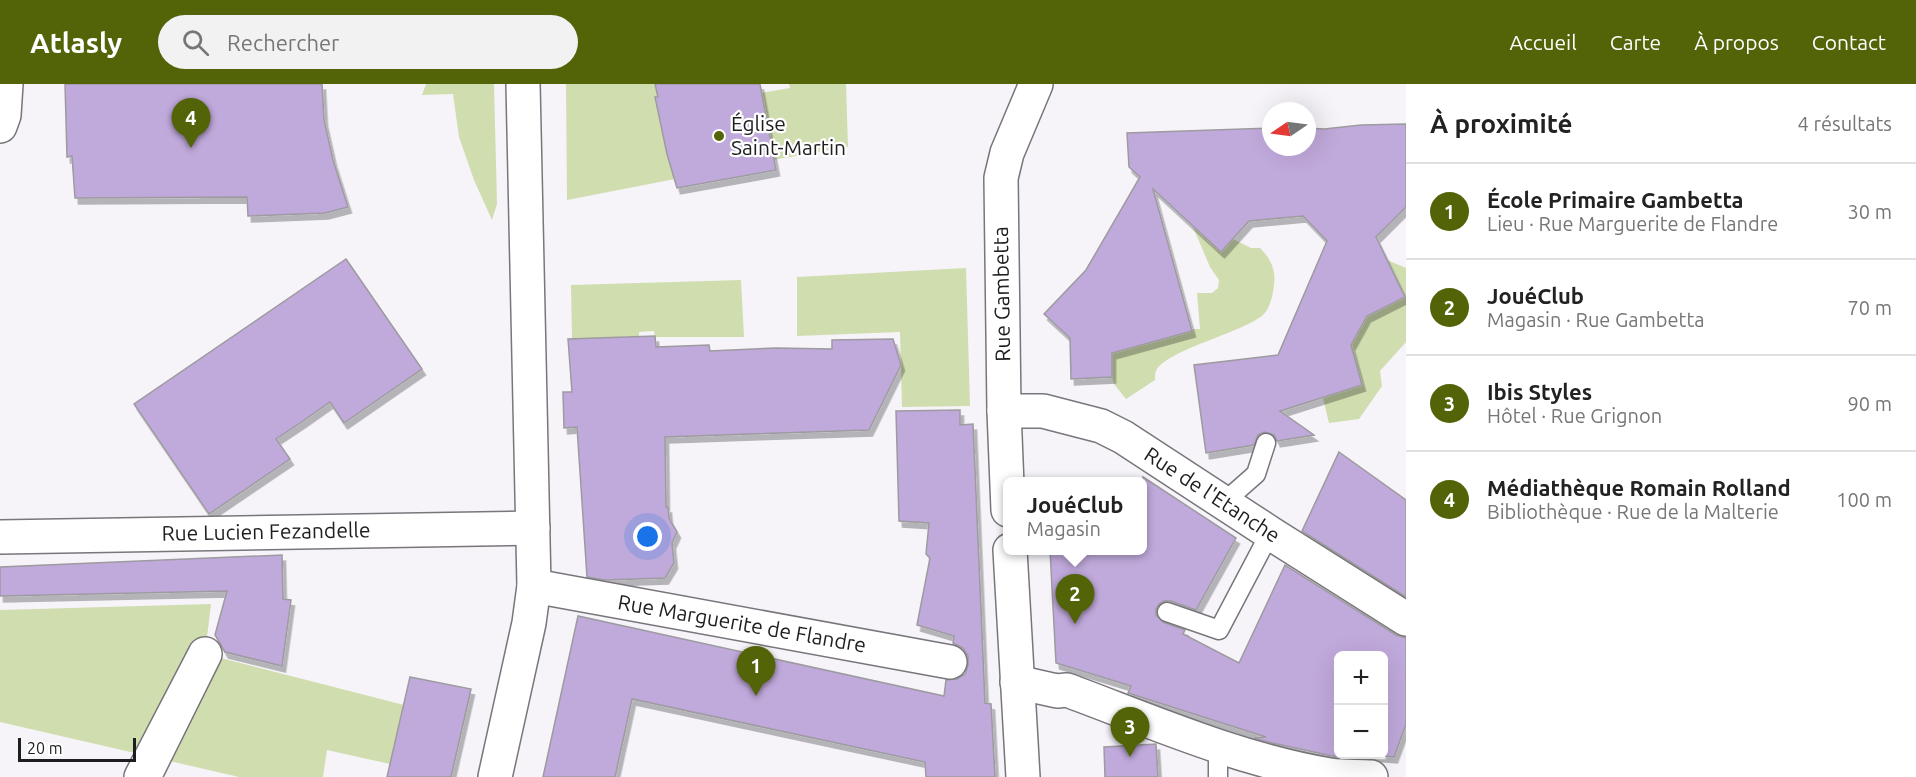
<!DOCTYPE html>
<html lang="fr">
<head>
<meta charset="utf-8">
<style>
	body { margin:0; font-family:Ubuntu,sans-serif; background:#f2f2f2; color:#222 }
	.controls { position:absolute; right:18px; bottom:18px; display:grid; overflow:hidden; border-radius:9px; box-shadow:0 6px 24px #0002 }
	.controls button { width:54px; height:54px; display:grid; place-items:center; padding:0; border:0; border-bottom:2px solid #e0e0e0; background:#fff; color:#222; font:30px sans-serif }
	.compass { position:absolute; left:1262px; top:18px; width:54px; height:54px; border-radius:50%; background:#fff; box-shadow:0 6px 24px #0002; rotate:257deg }
	.scale { position:absolute; left:18px; bottom:15px; width:118px; box-sizing:border-box; padding-left:6px; border:3px solid #1e1d1f; border-top:0; font-size:16px; line-height:21px; white-space:nowrap; color:#1e1d1f; -webkit-text-stroke:4px #fff; paint-order:stroke }
	.you { position:absolute; left:648px; top:453px; width:21px; height:21px; margin:-15px; border:4px solid #fff; border-radius:50%; background:#1a73e8; box-shadow:0 0 0 9px #1a73e833 }
	.badge { display:grid; place-items:center; width:39px; height:39px; border-radius:50%; background:#526308; color:#fff; font-size:20px; font-weight:700 }
	.pin { position:absolute; translate:-50% -50px; filter:drop-shadow(0 2px 3px #0008) }
	.pin::after { content:''; position:absolute; top:32px; width:21px; height:18px; background:inherit; clip-path:polygon(0 0,100% 0,50% 100%) }
	.popup { position:absolute; left:1003px; top:393px; width:144px; height:78px; box-sizing:border-box; display:grid; place-content:center; border-radius:9px; background:#fff; filter:drop-shadow(0 2px 4px #0005); font-size:20px; white-space:nowrap; color:#767676 }
	.popup b { font-size:22px; color:#222 }
	.popup::after { content:''; position:absolute; left:50%; top:100%; margin-left:-12px; border:12px solid transparent; border-top-color:#fff }
	.list { margin:0; padding:0; list-style:none }
	h2 { display:flex; justify-content:space-between; align-items:center; height:78px; margin:0; padding:0 24px; font-size:26px }
	h2 small { font-size:20px; font-weight:400; color:#767676 }
	.list li { display:grid; grid-template-columns:39px 1fr auto; gap:18px; align-items:center; box-sizing:border-box; height:96px; padding:0 24px; border-top:2px solid #e0e0e0 }
	.list b { display:block; font-size:22px; white-space:nowrap }
	.list p { margin:0; font-size:20px; white-space:nowrap; color:#767676 }
	.list em { font-size:20px; font-style:normal; color:#767676 }
	.icon { flex:none; width:33px; height:33px; fill:none; stroke:currentColor; stroke-width:2; stroke-linecap:round; stroke-linejoin:round }
	.map { position:relative; flex:none; width:1406px; height:693px; overflow:hidden }
	header { display:flex; align-items:center; gap:36px; box-sizing:border-box; height:84px; padding:0 30px; background:#526308; color:#fff }
	header strong { font-size:28px }
	nav { display:flex; gap:33px; margin-inline-start:auto; font-size:21px }
	.search { width:420px; height:54px; background:#f2f2f2; display:flex; align-items:center; gap:15px; box-sizing:border-box; padding:0 21px; border-radius:33px; color:#767676; font-size:22px }
	main { display:flex }
	aside { flex:1; background:#fff }
	.map>svg:first-child { display:block }
	.green { fill:#d0ddaf }
	.building { fill:#c0a9db; stroke:#9d9ba0; stroke-width:1.5; fill-rule:evenodd; filter:url(#shadow) }
	.lines { fill:none; stroke-linecap:round; stroke-linejoin:round }
	.lane-casing { stroke:#78767b; stroke-width:21 }
	.street-casing { stroke:#78767b; stroke-width:36 }
	.secondary-casing { stroke:#78767b; stroke-width:36 }
	.lane { stroke:#fff; stroke-width:18 }
	.street { stroke:#fff; stroke-width:33 }
	.secondary { stroke:#fff; stroke-width:33 }
	.poi-dot { fill:#526308; stroke:#fff; stroke-width:2 }
	.labels { text-anchor:middle; stroke-width:4.5; stroke-linejoin:round; paint-order:stroke }
	.poi-label { font-size:21px; fill:#1e1d1f; stroke:#fff; text-anchor:start }
	.street-label { font-size:21px; fill:#1e1d1f; stroke:#fff }
</style>
</head>
<body>
<header>
<strong>Atlasly</strong>
<div class="search"><svg class="icon" aria-label="search" viewBox="0 0 24 24"><circle cx="10" cy="10" r="6"/><path d="M15 15l6 6"/></svg>Rechercher</div>
<nav><a>Accueil</a><a>Carte</a><a>À propos</a><a>Contact</a></nav>
</header>
<main>
<div class="map">
<svg width="1406" height="693" viewBox="0 0 1406 693">
	<defs>
		<filter id="shadow"><feDropShadow dx="3.5" dy="6" stdDeviation="0" flood-color="#0004"/></filter>
	</defs>
	<rect width="100%" height="100%" fill="#f6f4f9"/>
	<!-- green -->
	<g class="green">
		<path d="M426,0H494L497,120L492,136L474,96L459,53L453,10L422,11Z"/>
		<path d="M566,0H655L658,13L655,14L656,19L667,71L675,95L567,116Z"/>
		<path d="M789,0H846L848,63L772,76L768,55L771,54L770,50H767L764,29L766,28L765,24H763L761,9L790,4Z"/>
		<path d="M1193,143L1221,168L1233,155L1251,164H1260C1271,175 1276,186 1274,201C1273,210 1270,225 1263,231C1242,249 1166,266 1156,287C1155,289 1155,293 1155,296L1126,315L1114,300L1112,293V245H1200L1197,209H1212L1218,204L1219,196L1210,183Z"/>
		<path d="M1387,176L1406,184V258L1380,287L1382,302L1359,335L1329,339L1323,314L1362,301L1351,261L1367,232L1405,213Z"/>
		<path d="M966,184L970,322L902,323L900,248L797,252V193Z"/>
		<path d="M741,196L744,253H655L654,247L639,248V252L572,255L571,201Z"/>
		<path d="M211,520L205,570L404,621L390,680L327,666L323,693H239L0,638V526Z"/>
	</g>
	<!-- building -->
	<g class="building">
		<path d="M65,0H322L324,36L333,76L348,123L325,129L248,132L247,113L75,114L72,72L67,73Z"/>
		<path d="M655,0H760L776,86L677,104L667,70L655,13H658Z"/>
		<path d="M1406,40V123L1376,153L1405,213L1367,232L1351,261L1362,301L1280,327L1314,351L1277,357L1274,351L1264,348L1258,351L1254,361L1206,369L1194,281L1278,271L1327,157L1303,132L1249,137L1221,168L1153,105L1192,247L1112,269V293L1071,295L1070,254L1044,230L1086,186L1140,93L1129,83L1127,49L1271,44V63H1307V44L1324,45L1361,41Z"/>
		<path d="M346,175L422,285L344,339L330,318L303,337L276,355L290,375L209,430L134,320Z"/>
		<path d="M655,252L656,263L709,261L710,267L776,264L832,265V256L893,255L901,281L869,346L665,353L666,423H668L669,434L677,448L672,459L674,479L665,494L605,496L587,493L577,343L564,344L563,308H572L568,255Z"/>
		<path d="M960,326V341L973,340L985,619L991,620L995,693H926L925,678L632,615L615,693H543L578,532L944,612L946,596L957,595L965,590L968,581V572L963,564L953,559L954,552L917,541L930,474L926,470L929,439L899,437L896,327Z"/>
		<path d="M1339,368L1406,416V513L1302,447Z"/>
		<path d="M1143,393L1236,454L1196,526L1171,517H1164L1159,520L1156,525V531L1163,538L1185,546L1183,550L1239,579L1285,481L1396,551L1406,554V640L1394,673L1370,671L1369,674L1337,673L1268,658L1254,654L1266,653L1128,609L1131,602L1056,579L1050,466H1143ZM1338,572H1383V670H1338Z"/>
		<path d="M282,471L283,515L291,516L282,582L225,568L215,551L227,507L0,512V483Z"/>
		<path d="M410,593L471,605L451,693H387Z"/>
		<path d="M1156,660L1158,693H1105L1104,663Z"/>
	</g>
	<g class="lines">
		<defs>
			<g id="lane">
				<path d="M1223,419L1256,390L1266,359"/>
				<path d="M1167,528L1219,546L1270,449"/>
				<path d="M1218,661V693"/>
			</g>
			<g id="street">
				<path d="M0,42L4,31L6,0"/>
				<path d="M1004,327H1043L1101,342L1123,353L1270,449L1406,535"/>
				<path d="M0,453L533,444"/>
				<path d="M534,502L950,578"/>
				<path d="M1017,598L1057,607L1067,606C1153,638 1240,676 1330,691C1343,693 1358,692 1371,693"/>
				<path d="M141,693L205,570L144,693"/>
			</g>
			<g id="secondary">
				<path d="M1008,426L1004,327L1001,94L1007,69L1036,0"/>
				<path d="M1010,466L1023,693"/>
				<path d="M495,693L529,539L534,502L523,0"/>
			</g>
		</defs>
		<!-- lane casing -->
		<use href="#lane" class="lane-casing"/>
		<!-- street casing -->
		<use href="#street" class="street-casing"/>
		<!-- secondary casing -->
		<use href="#secondary" class="secondary-casing"/>
		<!-- lane -->
		<use href="#lane" class="lane"/>
		<!-- street -->
		<use href="#street" class="street"/>
		<!-- secondary -->
		<use href="#secondary" class="secondary"/>
	</g>
	<!-- markers -->
	<circle class="poi-dot" cx="719" cy="52" r="6"/>
	<g class="labels">
		<!-- poi labels -->
		<g class="poi-label">
			<text x="731" y="47">Église<tspan x="731" dy="24">Saint-Martin</tspan></text>
		</g>
		<!-- street labels -->
		<g class="street-label">
			<text transform="translate(1002 210) rotate(-91)" y="7">Rue Gambetta</text>
			<text transform="translate(1212 411) rotate(33)" y="7">Rue de l'Etanche</text>
			<text transform="translate(266 448) rotate(-1)" y="7">Rue Lucien Fezandelle</text>
			<text transform="translate(742 540) rotate(10)" y="7">Rue Marguerite de Flandre</text>
		</g>
	</g>
</svg>
<div class="controls">
<button>+</button>
<button>−</button>
</div>
<svg class="compass" viewBox="-18 -18 36 36"><path d="M0-13l5 13h-10z" fill="#e53935"/><path d="M0 13l5-13h-10z" fill="#767676"/></svg>
<div class="scale">20 m</div>
<div class="you"></div>
<div class="pin badge" style="left:756px;top:612px">1</div>
<div class="pin badge" style="left:1075px;top:540px">2</div>
<div class="popup"><b>JouéClub</b>Magasin</div>
<div class="pin badge" style="left:1130px;top:673px">3</div>
<div class="pin badge" style="left:191px;top:64px">4</div>
</div>
<aside>
<h2>À proximité<small>4 résultats</small></h2>
<ul class="list">
<li><span class="badge">1</span><div><b>École Primaire Gambetta</b><p>Lieu · Rue Marguerite de Flandre</p></div><em>30 m</em></li>
<li><span class="badge">2</span><div><b>JouéClub</b><p>Magasin · Rue Gambetta</p></div><em>70 m</em></li>
<li><span class="badge">3</span><div><b>Ibis Styles</b><p>Hôtel · Rue Grignon</p></div><em>90 m</em></li>
<li><span class="badge">4</span><div><b>Médiathèque Romain Rolland</b><p>Bibliothèque · Rue de la Malterie</p></div><em>100 m</em></li>
</ul>
</aside>
</main>
</body>
</html>
